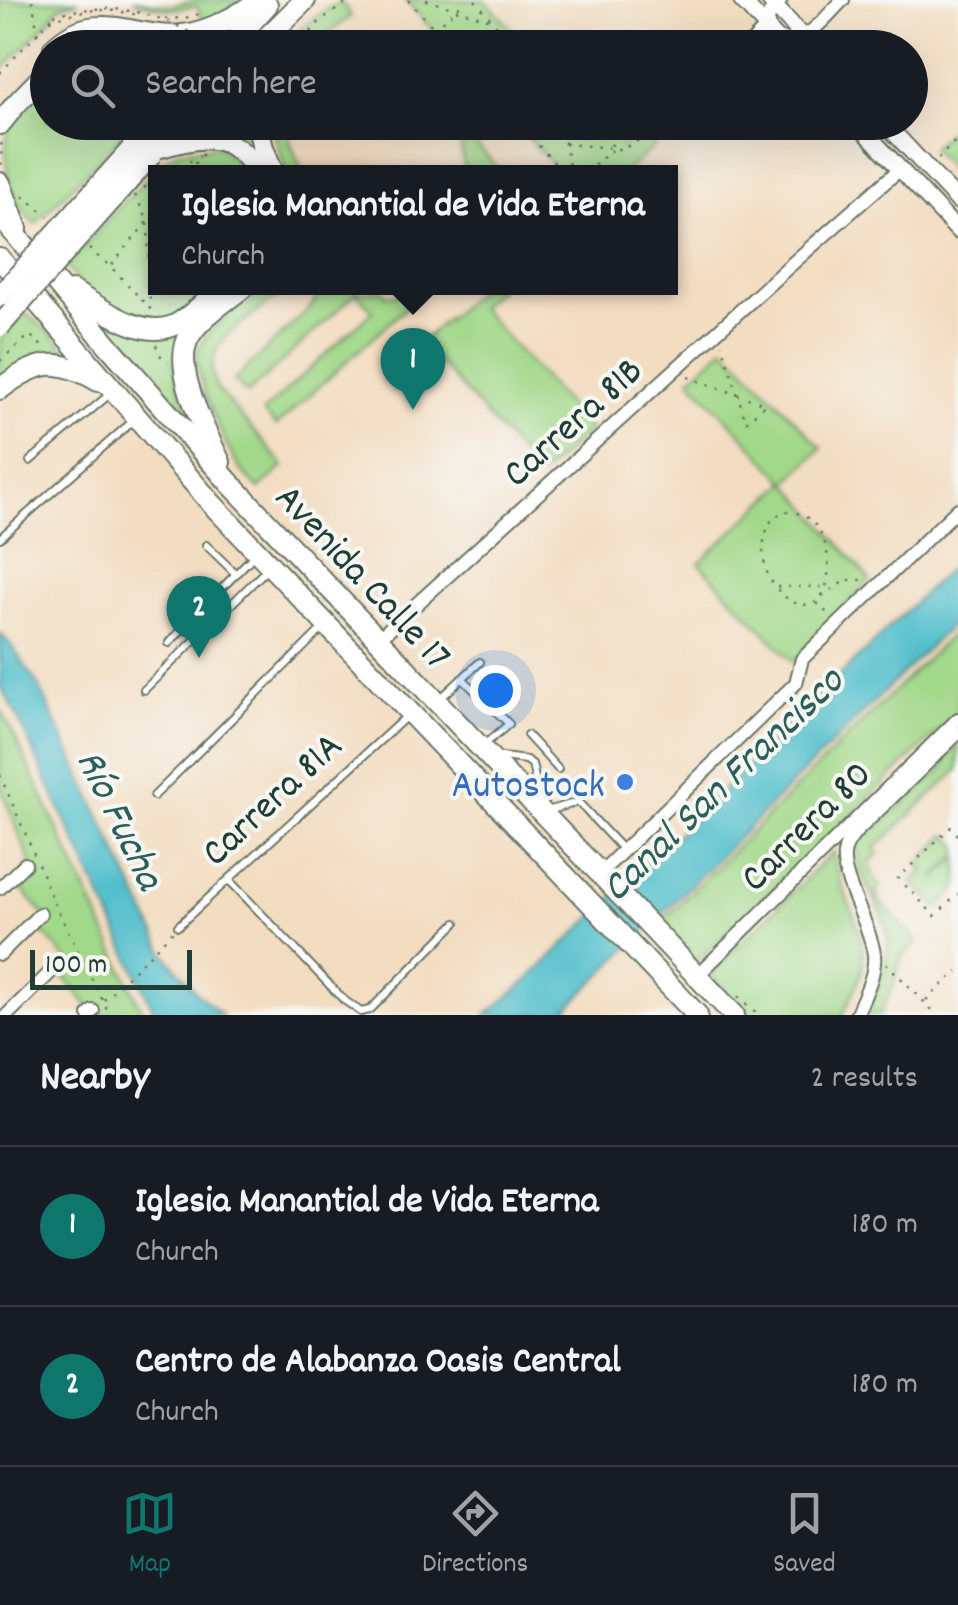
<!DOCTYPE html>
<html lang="en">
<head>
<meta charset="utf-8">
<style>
	body { margin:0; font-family:Dekko,sans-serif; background:#242831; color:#f1f3f6 }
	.scale { position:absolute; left:30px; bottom:25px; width:162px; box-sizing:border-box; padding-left:10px; border:5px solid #1f3d34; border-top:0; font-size:28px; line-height:35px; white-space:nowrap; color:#1f3d34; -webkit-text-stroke:8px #f6f6f2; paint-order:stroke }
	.you { position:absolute; left:495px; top:690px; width:35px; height:35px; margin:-25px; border:8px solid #fff; border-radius:50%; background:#1a73e8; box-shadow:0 0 0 15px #1a73e833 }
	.badge { display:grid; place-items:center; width:65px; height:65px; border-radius:50%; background:#0f766e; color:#fff; font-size:32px; font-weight:700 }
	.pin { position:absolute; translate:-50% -82px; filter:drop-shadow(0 2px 5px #0008) }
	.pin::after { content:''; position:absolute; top:52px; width:35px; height:30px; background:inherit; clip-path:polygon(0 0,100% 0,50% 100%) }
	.popup { position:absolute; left:148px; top:165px; width:530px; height:130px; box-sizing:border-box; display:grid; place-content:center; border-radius:0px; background:#171b24; filter:drop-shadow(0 2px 8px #0005); font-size:32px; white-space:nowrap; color:#9ea1a6 }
	.popup b { font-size:38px; color:#f1f3f6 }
	.popup::after { content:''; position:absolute; left:50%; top:100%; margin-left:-20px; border:20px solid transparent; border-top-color:#171b24 }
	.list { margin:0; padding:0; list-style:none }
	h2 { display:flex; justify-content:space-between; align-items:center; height:130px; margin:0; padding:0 40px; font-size:42px }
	h2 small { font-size:32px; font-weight:400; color:#9ea1a6 }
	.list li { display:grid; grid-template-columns:65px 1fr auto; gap:30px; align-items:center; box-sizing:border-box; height:160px; padding:0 40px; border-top:2px solid #363941 }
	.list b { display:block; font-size:38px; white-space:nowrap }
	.list p { margin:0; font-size:32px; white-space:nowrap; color:#9ea1a6 }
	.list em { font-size:32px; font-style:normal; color:#9ea1a6 }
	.icon { flex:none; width:55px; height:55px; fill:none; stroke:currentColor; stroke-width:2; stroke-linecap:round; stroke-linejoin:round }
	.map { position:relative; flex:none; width:958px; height:1015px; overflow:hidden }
	.search { position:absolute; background:#171b24; box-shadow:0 10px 40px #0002; left:30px; right:30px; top:30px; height:110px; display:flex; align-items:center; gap:25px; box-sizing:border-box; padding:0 35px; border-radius:55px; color:#9ea1a6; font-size:38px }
	.sheet { height:450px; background:#171b24 }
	nav { display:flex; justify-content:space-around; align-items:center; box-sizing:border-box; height:140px; border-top:2px solid #363941; background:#171b24; font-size:28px; color:#9ea1a6 }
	nav a { display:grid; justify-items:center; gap:5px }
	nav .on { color:#0f766e }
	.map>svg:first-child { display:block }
	.green { fill:#a2d889; stroke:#608a5e; stroke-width:2.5 }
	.water { fill:#53bfcc; stroke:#397e80; stroke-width:2.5 }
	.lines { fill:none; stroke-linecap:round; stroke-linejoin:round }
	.service-casing { stroke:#697565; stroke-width:10 }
	.minor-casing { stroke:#697565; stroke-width:16 }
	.tertiary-casing { stroke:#697565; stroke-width:19 }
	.primary-casing { stroke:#697565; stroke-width:24 }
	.path { stroke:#697565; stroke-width:2.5; stroke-dasharray:2.5 8; stroke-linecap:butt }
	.service { stroke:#fff; stroke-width:6 }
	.minor { stroke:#fff; stroke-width:12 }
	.tertiary { stroke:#fff; stroke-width:15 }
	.primary { stroke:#fff; stroke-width:20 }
	.primary-bridge-casing { stroke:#697565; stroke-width:24; stroke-linecap:butt }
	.path-bridge { stroke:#697565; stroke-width:2.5; stroke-dasharray:2.5 8; stroke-linecap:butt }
	.primary-bridge { stroke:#fff; stroke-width:20 }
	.shop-dot { fill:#3f7fe0; stroke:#f6f6f2; stroke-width:4 }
	.labels { text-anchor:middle; stroke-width:8; stroke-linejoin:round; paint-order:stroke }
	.street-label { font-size:40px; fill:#1f3d34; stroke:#f6f6f2 }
	.shop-label { font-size:40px; fill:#366cbe; stroke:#f6f6f2; text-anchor:end }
	.water-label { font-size:42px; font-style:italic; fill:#2c5e5a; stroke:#f6f6f2 }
</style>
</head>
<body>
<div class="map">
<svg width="958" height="1015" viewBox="0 0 958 1015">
	<rect width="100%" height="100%" fill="#f6f6f2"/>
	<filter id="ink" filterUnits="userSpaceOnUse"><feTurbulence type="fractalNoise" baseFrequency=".01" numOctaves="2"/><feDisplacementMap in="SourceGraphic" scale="20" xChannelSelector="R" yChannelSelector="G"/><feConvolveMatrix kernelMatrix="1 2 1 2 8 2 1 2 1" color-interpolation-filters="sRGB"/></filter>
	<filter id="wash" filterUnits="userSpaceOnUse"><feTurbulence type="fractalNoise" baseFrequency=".0048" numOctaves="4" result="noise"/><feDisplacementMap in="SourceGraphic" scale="40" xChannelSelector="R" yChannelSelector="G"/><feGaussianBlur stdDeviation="2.25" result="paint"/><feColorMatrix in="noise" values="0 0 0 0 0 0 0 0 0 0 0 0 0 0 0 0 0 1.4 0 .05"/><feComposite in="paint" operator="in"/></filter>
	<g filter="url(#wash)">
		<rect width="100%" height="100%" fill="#f3ddc1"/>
		<!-- green -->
		<g class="green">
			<path d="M0,0H79L59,7L50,20L0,72Z"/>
			<path d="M133,0L170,6L196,0H241L218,16L204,23L197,6L168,10Z"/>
			<path d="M405,0H485L528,47H448Z"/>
			<path d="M341,2L351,16L322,38L315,47H286C299,27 319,13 341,2Z"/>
			<path d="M235,25L215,47H145L134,39Z"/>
			<path d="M47,80L48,122L134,123L35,224C8,198 0,159 10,123C20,108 36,94 47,80Z"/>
			<path d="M958,122V178L931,148Z"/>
			<path d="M194,123H251L261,164C233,129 229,131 186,131Z"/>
			<path d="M271,123H287L291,145L303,172H286Z"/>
			<path d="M457,123L501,172H465Z"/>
			<path d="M515,123H599L622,146L648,123H680L625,172H559Z"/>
			<path d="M219,146L251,172H155V288H211L174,320L151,324L89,294L65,266L157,167L178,151Z"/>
			<path d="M258,288H285C258,320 193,337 218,390L284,466L259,489C252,482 244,474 238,466C226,446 189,368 198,349C204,333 244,301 258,288Z"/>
			<path d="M323,288H355L357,293L382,290L387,296L407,294L412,302L276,426L263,412L373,311L356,293L247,394L234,380L311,307Z"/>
			<path d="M481,288H500L479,307L590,430L540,476L421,342Z"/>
			<path d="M24,313L48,330L78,364C41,356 30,355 0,380V340Z"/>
			<path d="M106,318L193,321L175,353L174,367L191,427Z"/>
			<path d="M725,347L822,448L787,482L870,580L793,662L699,563L786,482L690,379Z"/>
			<path d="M958,628V713L696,962L658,925Z"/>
			<path d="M0,708L13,733L144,1015H96L60,972L70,963L39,928L47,918L17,884L31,864L0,786Z"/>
			<path d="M958,745V770L875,848L879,854L869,863L873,876L881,886L875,891L879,896L877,899L918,942L902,956L895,981L880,1015H865C874,992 888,965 888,940C888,905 850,877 858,843L944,768L947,756Z"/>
			<path d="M947,835L958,845V855L934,879L958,858V888L938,908L912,882L924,871L918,864Z"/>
			<path d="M833,852C838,887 862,923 863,954C865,975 851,996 843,1015H750L710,974Z"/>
		</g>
		<!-- water -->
		<g class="water">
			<path d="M958,560V618L561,1015H486L524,984Z"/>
			<path d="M0,633L11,645L39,686L164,952L196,992L222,1015H156L16,714L0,686Z"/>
		</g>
	</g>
	<g filter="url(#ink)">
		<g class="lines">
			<defs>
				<g id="service">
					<path d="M30,461L110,394"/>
					<path d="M0,538L134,420"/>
					<path d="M206,545L236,574"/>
					<path d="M169,643L256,553"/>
					<path d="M463,679L509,724L485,744"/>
					<path d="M144,690L268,568"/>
					<path d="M441,698L480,662"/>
					<path d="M527,735L558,769"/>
					<path d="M494,756L526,760L532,764L538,792L537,802"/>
					<path d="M154,796L323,628"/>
					<path d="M547,811L578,802L623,850"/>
					<path d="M229,880L344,1000L361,1012L370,1010L456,923"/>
					<path d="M178,926L409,714"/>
				</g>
				<g id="minor">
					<path d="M778,39C808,45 823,19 843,0"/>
					<path d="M746,48L767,27L770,13L781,0"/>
					<path d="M377,640L786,269L900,169"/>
					<path d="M599,874L796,683L802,659L958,509"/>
					<path d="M0,888L25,864"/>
					<path d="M0,954L40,914"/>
					<path d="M697,976L958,719"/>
					<path d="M7,1015L58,965"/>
					<path d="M89,1015L93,1011"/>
					<path d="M856,1015C864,996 876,975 874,954C870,923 841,880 844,854C845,845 850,840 855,833L958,733"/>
				</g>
				<g id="tertiary">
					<path d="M741,0L786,48"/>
					<path d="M769,0L814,48"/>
					<path d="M856,122L958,231"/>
					<path d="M884,122L958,201"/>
				</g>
				<g id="primary">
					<path d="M54,48C98,4 138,44 189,34C215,29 239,15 260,0"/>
					<path d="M228,48L267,5"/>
					<path d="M256,48L305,0"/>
					<path d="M257,122L263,148L273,172"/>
					<path d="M0,124L16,104L48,71"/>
					<path d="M139,141L157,122"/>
					<path d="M157,148C202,136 229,128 258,172"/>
					<path d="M0,183L17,229"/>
					<path d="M0,216L109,346L229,482L734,1015"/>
					<path d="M0,259L212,504L697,1015"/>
					<path d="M72,291C100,307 143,342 177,324C188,318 199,307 209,299"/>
					<path d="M0,389C37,361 56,356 98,381"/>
					<path d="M220,462C206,432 170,366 190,335C202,316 225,302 242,288"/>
				</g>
			</defs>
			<!-- service casing -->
			<use href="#service" class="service-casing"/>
			<!-- minor casing -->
			<use href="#minor" class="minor-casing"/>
			<!-- tertiary casing -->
			<use href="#tertiary" class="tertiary-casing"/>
			<!-- primary casing -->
			<use href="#primary" class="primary-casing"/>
			<!-- path -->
			<g class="path">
				<path d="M32,0L38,33"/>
				<path d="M408,0L452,48"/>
				<path d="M426,0L491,20"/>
				<path d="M475,0L515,48"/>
				<path d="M165,19L185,18L206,12"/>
				<path d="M50,20C88,8 104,7 142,16"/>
				<path d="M435,29L466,0"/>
				<path d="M297,48L321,20L345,4L347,0"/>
				<path d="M0,73L54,15"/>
				<path d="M518,122L562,172"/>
				<path d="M557,122L565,144L570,172"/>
				<path d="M588,122L614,147"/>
				<path d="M0,144L3,145L0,159L3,170"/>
				<path d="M565,144L615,148L621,150L637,141L659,122"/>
				<path d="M938,159L958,138"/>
				<path d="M171,172L200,156"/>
				<path d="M188,172L203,154"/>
				<path d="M586,172L613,149"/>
				<path d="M144,188L155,181"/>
				<path d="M135,195L148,221L150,308"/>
				<path d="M23,196L48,216"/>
				<path d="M89,249L111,267L155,314"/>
				<path d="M112,265L155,212"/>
				<path d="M156,345L161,356L168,362"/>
				<path d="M0,361L30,335L47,351"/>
				<path d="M688,377L765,404L746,422L722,344"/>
				<path d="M786,512C819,511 831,548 828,576C821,638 748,589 766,533C769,521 775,515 786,512Z"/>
				<path d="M777,587H824"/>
				<path d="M822,596L846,580H864"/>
				<path d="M817,603L829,615"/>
				<path d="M0,775L35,856"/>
				<path d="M958,835L951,827L898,878L935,916L958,894"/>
				<path d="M38,864L53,901L110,1015"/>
				<path d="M886,963L937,1015"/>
				<path d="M738,996L759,1015"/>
				<path d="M104,1000L173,931"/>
				<path d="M926,1000L958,971"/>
			</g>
			<!-- service -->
			<use href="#service" class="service"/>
			<!-- minor -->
			<use href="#minor" class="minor"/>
			<!-- tertiary -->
			<use href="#tertiary" class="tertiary"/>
			<!-- primary -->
			<use href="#primary" class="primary"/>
			<defs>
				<g id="primary-bridge">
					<path d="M0,296L139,141"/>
					<path d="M0,326L152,154"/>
				</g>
			</defs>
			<!-- primary-bridge casing -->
			<use href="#primary-bridge" class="primary-bridge-casing"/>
			<!-- path-bridge -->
			<path class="path-bridge" d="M54,15C113,0 165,12 214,48"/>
			<!-- primary-bridge -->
			<use href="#primary-bridge" class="primary-bridge"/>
		</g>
	</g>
	<!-- markers -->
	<circle class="shop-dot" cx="625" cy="782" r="10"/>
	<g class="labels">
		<!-- street labels -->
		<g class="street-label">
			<text transform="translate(571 420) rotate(-42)" y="14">Carrera 81B</text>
			<text transform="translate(365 575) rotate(47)" y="14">Avenida Calle 17</text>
			<text transform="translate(270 797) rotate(-43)" y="14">Carrera 81A</text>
			<text transform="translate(804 824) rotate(-45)" y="14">Carrera 80</text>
		</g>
		<!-- shop labels -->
		<g class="shop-label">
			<text x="605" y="796">Autostock</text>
		</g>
		<!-- water labels -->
		<g class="water-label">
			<text transform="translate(720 782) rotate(-44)" y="15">Canal San Francisco</text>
			<text transform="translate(123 818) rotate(64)" y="15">Río Fucha</text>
		</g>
	</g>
</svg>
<div class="scale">100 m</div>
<div class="you"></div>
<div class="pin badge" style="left:413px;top:410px">1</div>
<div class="popup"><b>Iglesia Manantial de Vida Eterna</b>Church</div>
<div class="pin badge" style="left:199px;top:658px">2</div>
<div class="search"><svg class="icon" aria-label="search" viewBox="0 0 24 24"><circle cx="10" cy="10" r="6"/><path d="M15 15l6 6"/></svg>Search here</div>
</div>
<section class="sheet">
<h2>Nearby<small>2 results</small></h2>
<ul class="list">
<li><span class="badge">1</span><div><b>Iglesia Manantial de Vida Eterna</b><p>Church</p></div><em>180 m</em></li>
<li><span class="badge">2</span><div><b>Centro de Alabanza Oasis Central</b><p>Church</p></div><em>180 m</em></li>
</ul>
</section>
<nav>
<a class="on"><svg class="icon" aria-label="map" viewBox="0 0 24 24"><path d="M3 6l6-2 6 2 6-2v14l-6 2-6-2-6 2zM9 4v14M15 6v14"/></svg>Map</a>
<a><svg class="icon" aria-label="directions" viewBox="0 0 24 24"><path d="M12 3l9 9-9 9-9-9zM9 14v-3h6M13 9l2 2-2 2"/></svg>Directions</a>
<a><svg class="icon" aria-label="saved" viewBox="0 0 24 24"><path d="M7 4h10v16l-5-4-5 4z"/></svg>Saved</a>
</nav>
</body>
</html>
